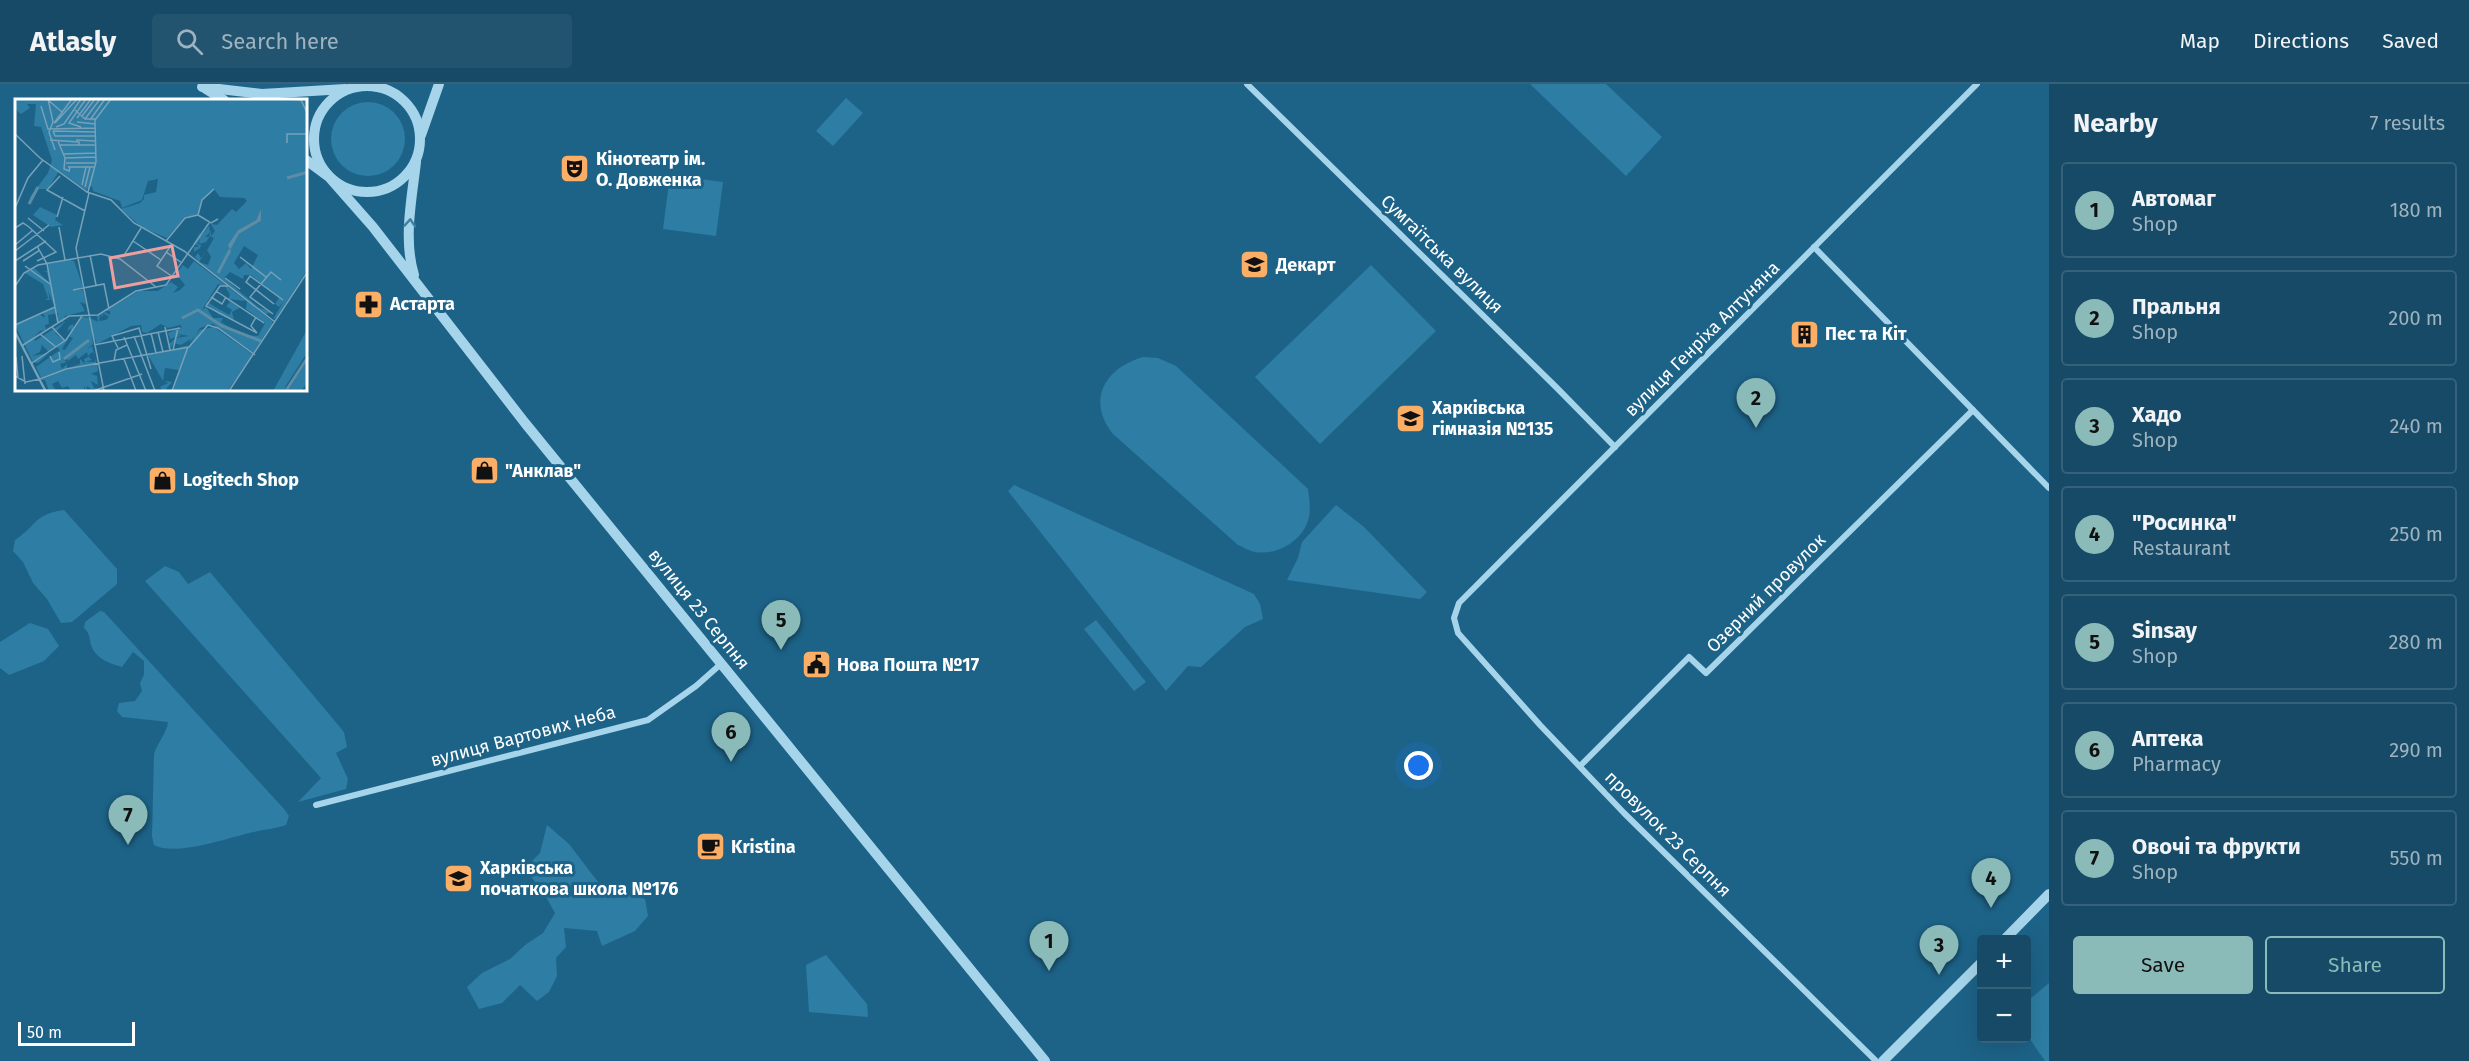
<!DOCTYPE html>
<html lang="en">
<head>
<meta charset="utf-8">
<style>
	body { margin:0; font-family:"Fira Sans",sans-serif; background:#23546f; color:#f1f3f6 }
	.controls { position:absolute; right:18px; bottom:18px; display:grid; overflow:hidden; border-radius:6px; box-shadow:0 6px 24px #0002 }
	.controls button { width:54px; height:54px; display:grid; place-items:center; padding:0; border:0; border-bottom:2px solid #35627a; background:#164a66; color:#f1f3f6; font:30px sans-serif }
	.scale { position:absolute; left:18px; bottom:15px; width:117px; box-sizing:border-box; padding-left:6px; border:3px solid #fff; border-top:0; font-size:16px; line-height:21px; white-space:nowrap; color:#fff; -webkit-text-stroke:4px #1d6388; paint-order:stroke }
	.you { position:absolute; left:1419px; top:682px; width:21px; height:21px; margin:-15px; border:4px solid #fff; border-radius:50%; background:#1a73e8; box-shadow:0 0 0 9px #1a73e833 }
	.badge { display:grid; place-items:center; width:39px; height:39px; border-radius:50%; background:#8bbbb9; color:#111; font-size:20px; font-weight:700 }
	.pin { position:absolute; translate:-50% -50px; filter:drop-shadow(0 2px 3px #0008) }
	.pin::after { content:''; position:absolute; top:32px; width:21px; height:18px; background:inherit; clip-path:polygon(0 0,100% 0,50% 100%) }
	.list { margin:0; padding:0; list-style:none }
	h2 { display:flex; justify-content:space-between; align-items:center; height:78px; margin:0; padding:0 24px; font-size:26px }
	h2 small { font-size:20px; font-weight:400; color:#9eb3bf }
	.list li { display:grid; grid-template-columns:39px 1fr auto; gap:18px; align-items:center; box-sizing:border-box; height:96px; margin:0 12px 12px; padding:0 12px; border:2px solid #35627a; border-radius:6px }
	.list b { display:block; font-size:22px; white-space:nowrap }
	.list p { margin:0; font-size:20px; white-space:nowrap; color:#9eb3bf }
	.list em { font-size:20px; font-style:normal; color:#9eb3bf }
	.actions { display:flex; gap:12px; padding:18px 24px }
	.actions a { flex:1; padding:14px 0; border:2px solid #8bbbb9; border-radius:6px; text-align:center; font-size:21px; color:#8bbbb9 }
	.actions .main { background:#8bbbb9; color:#111 }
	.icon { flex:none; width:33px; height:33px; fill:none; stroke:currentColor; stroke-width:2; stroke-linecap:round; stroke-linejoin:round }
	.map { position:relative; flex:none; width:2049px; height:977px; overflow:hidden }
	header { display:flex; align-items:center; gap:36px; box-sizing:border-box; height:84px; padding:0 30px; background:#164a66; border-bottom:2px solid #35627a }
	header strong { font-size:28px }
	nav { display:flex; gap:33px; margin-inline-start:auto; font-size:21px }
	.search { width:420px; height:54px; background:#23546f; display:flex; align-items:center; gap:15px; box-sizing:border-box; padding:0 21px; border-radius:6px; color:#9eb3bf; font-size:22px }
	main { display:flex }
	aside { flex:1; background:#164a66 }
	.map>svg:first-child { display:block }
	.green { fill:#2d7da4 }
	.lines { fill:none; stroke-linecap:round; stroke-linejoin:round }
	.minor { stroke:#a6d5eb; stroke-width:6 }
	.tertiary { stroke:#a6d5eb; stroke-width:10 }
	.oneway { stroke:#3f80a1 }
	.labels { text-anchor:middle; stroke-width:6; stroke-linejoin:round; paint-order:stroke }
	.poi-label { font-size:18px; font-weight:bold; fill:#fff; stroke:#1d6388; text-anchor:start }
	.street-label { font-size:18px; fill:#fff; stroke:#1d6388 }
	.inset-river { fill:none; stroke:#5b8da6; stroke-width:3 }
	.inset-road { fill:none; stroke:#77a1b8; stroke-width:1.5 }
	.view { fill:#ed9e9e; fill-opacity:0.15; stroke:#ed9e9e; stroke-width:3 }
	.inset-edge { fill:none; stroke:#fff; stroke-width:3 }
</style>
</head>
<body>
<header>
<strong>Atlasly</strong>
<div class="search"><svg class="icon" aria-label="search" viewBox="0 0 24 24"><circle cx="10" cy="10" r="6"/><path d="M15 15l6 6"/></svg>Search here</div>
<nav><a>Map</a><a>Directions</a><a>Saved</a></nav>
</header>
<main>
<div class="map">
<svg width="2049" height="977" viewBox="0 0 2049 977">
	<rect width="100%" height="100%" fill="#1d6388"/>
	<!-- green -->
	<g class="green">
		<path d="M1530,0H1606L1662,53L1626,92Z"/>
		<path d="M846,14L863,29L833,62L816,47Z"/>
		<circle cx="368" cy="55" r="37"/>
		<path d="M670,91L723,98L716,152L663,145Z"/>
		<path d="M1371,181L1436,247L1320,360L1255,293Z"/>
		<path d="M1143,273L1158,274L1176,282L1308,405C1309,415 1311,423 1309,433C1304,456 1278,472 1255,468C1249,467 1243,463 1238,461L1113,350C1086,316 1105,284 1143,273Z"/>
		<path d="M1014,401L1254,510L1260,520L1263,535L1245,543L1201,583L1188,582L1166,607L1008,407Z"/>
		<path d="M1336,421L1364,443L1427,508L1420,515L1287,496L1298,474L1302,458Z"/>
		<path d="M64,426L117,485V500L72,538L61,539L47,515L33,499L23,478L13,467L15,456C38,441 32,431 64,426Z"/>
		<path d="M165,482L179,488L188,500L210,488L344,648L347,663L336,669L348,695L346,705L298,718L321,694L145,497Z"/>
		<path d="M100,527L104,528L116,541L284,725L289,732L286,741C275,745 265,745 254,748C230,753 176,773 154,761L152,752L154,670C157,659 167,649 168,638L122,633L117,627L119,619L135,617L142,607L140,599L144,591V577L133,568L122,583C109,579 96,575 91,561C89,554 90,549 84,544L85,538Z"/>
		<path d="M1096,536L1146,598L1134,607L1084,545Z"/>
		<path d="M30,539L48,545L59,562L44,577L9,591L0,584V558Z"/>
		<path d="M547,741L569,760L608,811H633L645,815L648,832L635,847L602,862L597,847L564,844L566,863L556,874L557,892L549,908L537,917L520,901L502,919L479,925L467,903L482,889L510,875L525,861L543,849L555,829L546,813L525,784L540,769Z"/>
		<path d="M826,871L867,920L868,933L809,928L806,881Z"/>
		<path d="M2049,899V977H2045L2027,951L2026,926L2031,914Z"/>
	</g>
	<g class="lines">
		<!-- minor -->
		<g class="minor">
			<path d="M1247,0L1556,303L1615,363"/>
			<path d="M1814,163L2049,404"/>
			<path d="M1580,682L1689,573L1706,589L1973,326"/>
			<path d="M316,721L648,636L696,602L722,579"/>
			<path d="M1876,977L1624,729L1540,641L1458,549L1454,534L1459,519L1977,0"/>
		</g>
		<!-- tertiary -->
		<g class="tertiary">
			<circle cx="367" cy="55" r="53"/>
			<path d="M202,3L262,10L345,5"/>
			<path d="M206,5L224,16"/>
			<path d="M421,51L439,0"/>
			<path d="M306,76L329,93L373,143L525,339L1045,977"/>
			<path d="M414,191C403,155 412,114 416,78"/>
			<path d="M2004,856L2049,810"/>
			<path d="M1883,977L1982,878"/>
		</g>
	</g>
	<!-- one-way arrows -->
	<defs><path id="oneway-chevron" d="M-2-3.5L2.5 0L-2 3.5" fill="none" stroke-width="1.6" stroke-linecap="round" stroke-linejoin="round" transform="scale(1.5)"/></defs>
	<use class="oneway" href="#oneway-chevron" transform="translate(410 139) rotate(-86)"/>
	<!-- icons -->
	<defs>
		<symbol id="theatre-square" viewBox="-11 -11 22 22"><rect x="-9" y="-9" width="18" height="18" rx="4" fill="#fbae65" stroke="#1d6388"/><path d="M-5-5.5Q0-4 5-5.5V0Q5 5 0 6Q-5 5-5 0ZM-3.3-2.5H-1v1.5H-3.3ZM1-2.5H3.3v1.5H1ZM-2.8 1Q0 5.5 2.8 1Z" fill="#111"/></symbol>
		<symbol id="school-square" viewBox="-11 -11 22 22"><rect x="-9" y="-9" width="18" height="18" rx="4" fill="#fbae65" stroke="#1d6388"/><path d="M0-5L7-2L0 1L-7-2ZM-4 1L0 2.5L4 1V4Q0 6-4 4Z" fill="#111"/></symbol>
		<symbol id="pharmacy-square" viewBox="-11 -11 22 22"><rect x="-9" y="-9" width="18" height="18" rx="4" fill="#fbae65" stroke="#1d6388"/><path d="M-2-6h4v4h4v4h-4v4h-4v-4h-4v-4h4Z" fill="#111"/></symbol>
		<symbol id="building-square" viewBox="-11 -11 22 22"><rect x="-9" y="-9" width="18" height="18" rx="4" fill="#fbae65" stroke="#1d6388"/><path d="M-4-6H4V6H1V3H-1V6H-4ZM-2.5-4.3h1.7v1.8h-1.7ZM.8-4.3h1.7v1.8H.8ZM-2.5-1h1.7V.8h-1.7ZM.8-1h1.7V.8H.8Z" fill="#111"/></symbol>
		<symbol id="shop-square" viewBox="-11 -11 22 22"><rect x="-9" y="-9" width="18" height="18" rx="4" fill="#fbae65" stroke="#1d6388"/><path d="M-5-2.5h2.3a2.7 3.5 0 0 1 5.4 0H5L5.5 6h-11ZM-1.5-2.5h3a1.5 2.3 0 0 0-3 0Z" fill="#111"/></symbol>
		<symbol id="civic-square" viewBox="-11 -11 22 22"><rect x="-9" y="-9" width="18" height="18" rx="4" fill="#fbae65" stroke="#1d6388"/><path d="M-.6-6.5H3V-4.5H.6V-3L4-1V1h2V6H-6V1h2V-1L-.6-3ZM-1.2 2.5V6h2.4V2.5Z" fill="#111"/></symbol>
		<symbol id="cafe-square" viewBox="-11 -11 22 22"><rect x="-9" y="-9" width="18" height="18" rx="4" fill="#fbae65" stroke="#1d6388"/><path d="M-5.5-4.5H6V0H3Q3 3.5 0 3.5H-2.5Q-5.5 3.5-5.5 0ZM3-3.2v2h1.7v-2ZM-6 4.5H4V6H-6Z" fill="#111"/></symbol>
	</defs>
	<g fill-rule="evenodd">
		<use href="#theatre-square" x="558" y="68" width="33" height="33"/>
		<use href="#school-square" x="1238" y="164" width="33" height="33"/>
		<use href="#pharmacy-square" x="352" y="204" width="33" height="33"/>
		<use href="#building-square" x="1788" y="234" width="33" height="33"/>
		<use href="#school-square" x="1394" y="318" width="33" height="33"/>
		<use href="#shop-square" x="468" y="370" width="33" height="33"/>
		<use href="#shop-square" x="146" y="380" width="33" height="33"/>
		<use href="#civic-square" x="800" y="564" width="33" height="33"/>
		<use href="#cafe-square" x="694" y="746" width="33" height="33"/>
		<use href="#school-square" x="442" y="778" width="33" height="33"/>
	</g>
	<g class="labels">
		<!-- poi labels -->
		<g class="poi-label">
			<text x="596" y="81">Кінотеатр ім.<tspan x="596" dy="21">О. Довженка</tspan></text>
			<text x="1276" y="187">Декарт</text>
			<text x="390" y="226">Астарта</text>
			<text x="1825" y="256">Пес та Кіт</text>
			<text x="1432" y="330">Харківська<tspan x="1432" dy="21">гімназія №135</tspan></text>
			<text x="505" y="393">"Анклав"</text>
			<text x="183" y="402">Logitech Shop</text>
			<text x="837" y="587">Нова Пошта №17</text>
			<text x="731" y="769">Kristina</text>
			<text x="480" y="790">Харківська<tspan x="480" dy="21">початкова школа №176</tspan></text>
		</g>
		<!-- street labels -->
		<g class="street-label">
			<text transform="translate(1442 170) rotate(44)" y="6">Сумгаїтська вулиця</text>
			<text transform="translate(1702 255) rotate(-45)" y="6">вулиця Генріха Алтуняна</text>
			<text transform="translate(1766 509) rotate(-45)" y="6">Озерний провулок</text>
			<text transform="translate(699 525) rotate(51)" y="6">вулиця 23 Серпня</text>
			<text transform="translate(523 652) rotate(-15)" y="6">вулиця Вартових Неба</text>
			<text transform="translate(1668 750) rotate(45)" y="6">провулок 23 Серпня</text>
		</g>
	</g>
	<!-- overview -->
	<g transform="translate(15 15)">
		<rect width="292" height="292" fill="#1d6388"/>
		<path d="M2,0H292V171L261,219L258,220L269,202L264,208L260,205L264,199L236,176H229L228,180L215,173L209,179L243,208L256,213L251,215L184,163L180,158L183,154L186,159L191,152L184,163L193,166L196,158L192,151L199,139L195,137L191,143L184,145L185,140L182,145L186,146L185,149L179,153V148H184L179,144L185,134L186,137L194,127L195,133L190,138H194L196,131V137L200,132L196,125L202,126L217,110L221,113L232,102L230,99L205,98L199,90L187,100L183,116L170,118L152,139L126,128L106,110L125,104L129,100V96L141,93L143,80L133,82L127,101L107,109L105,102L78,92L77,87L71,91L44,72L33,90H22L14,105L15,98L33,74L37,61L26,28L19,27L21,5H12L15,9L6,15L0,10ZM246,110V122L224,135L214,150L223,131L241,121ZM229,147L243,156L236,170L231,164L224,170L219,164ZM25,108L42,116L40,121L48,126L36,128L18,116ZM55,161L59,162L68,188L57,191H68L73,213L71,205L65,203L70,212L50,217L48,223H43V214L33,216L34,225L30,226L31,231L25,232L19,238L20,242L51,222L40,234L48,241L54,238L47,250L50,251L58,239L55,238L56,229L52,233L54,227L58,225L59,231L67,218L74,219V225L75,219L83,223L82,217L85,216L84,222L91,221L94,218L88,214L87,219L86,215L90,213L95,216V212H90L124,192H143L156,183L163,188L158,194L165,191L170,186L162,176L164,171L168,166L173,170L179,162L231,202L214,200L226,208L217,213L219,221L203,215L191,204L187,211L191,208L198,219H208L206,223L227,236L243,237L250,224L231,210L232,202L257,222V225L238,254L198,225L185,229L174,247L162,249L173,246L176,240L166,246L159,244L155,250L154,245L161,239L174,237L163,235L166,237L155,240L153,234L167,228L165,226L153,229L146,225L132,234L127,233L126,226L116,227L82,245L77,233L78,245L72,250L77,247L79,255L77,253L73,257L77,261L70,263H80L81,259V264L53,269L65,265V260L70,265L69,260L73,258L72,253L63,260L61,256L53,262L52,258L49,261L52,263L45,265L47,270L52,265V269L26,279L21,268L45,251L41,247L34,253L27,246L25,253L17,257L34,254L23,264L18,263L0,226L24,215L30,219L28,213L40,209L33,192L35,201H30L33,199L28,185L10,174L19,169L34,183L32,173H27L33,172L32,165ZM203,185L210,187L215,196L213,200L208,197L215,203L211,207L217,211L214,216L192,203ZM199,228L238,256L212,292H148L145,288L153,284L149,282L157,283L151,290L156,292L164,271L150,269L148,282L133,256L171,248L185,231ZM292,231V254L270,288L274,290L292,262V284L286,292H258ZM82,265L83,272L76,275L82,277L83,286L76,282L79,289L86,290H76L72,287L71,292L69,287V292H56L53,287L47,289L43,282L37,285L41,292H34L30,281H26L49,271Z" fill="#2d7da4" fill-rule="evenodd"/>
		<path d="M246,110V122L224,135L215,151L213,146L223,131L241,121Z" fill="#5b8da6"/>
		<path class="inset-river" d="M272,79L293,73M14,105L23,88M203,174L215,151M167,219L183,211L207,227L246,242M52,258L49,260L74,241M272,290L293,258"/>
		<path class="inset-road" d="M33,0L38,23L34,33L40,51M273,0L286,1L293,16M33,1L47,13M26,7L33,30L80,29M60,11L70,20H81M67,17L80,0M62,19L76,0M70,20L85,0M75,21L90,0M62,23L80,25M39,24L57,0M40,24L62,0M41,28L49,25L66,0M66,28L54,24L71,0M38,32L40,37H80M38,32L80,33M0,35L25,59L72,93L96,101L119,124L169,152L260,223M35,41L64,43V46M61,41L80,42M43,42L50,59L49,70L54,72L55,68M272,44V35H293M44,46H80M48,55L81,54M50,59L81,58M51,64H81M53,68H80M45,77L32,91L70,112M67,86L71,68M70,88L75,68M73,93L81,63L80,21L96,0M74,94L61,149L89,292M0,109L13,79L28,61M183,116L187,101L199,90M183,116L196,124L203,120M42,118L48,98M13,119L29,132M44,128L50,161M0,129L8,124L14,128L41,153L22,162M118,142L146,161M151,142L170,119L183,116M157,145L142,167L158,178M0,146L18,131M22,147L32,165L43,224M0,152L34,126M151,153L167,164M75,156L81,186M108,158L126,129M225,158L251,178M0,162L31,142M8,162L25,151M10,167L35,185M210,179L225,190M0,187L9,174L23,166L86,155L105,160L141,188M213,187H205L191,207L242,234M58,191L89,185L94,210M201,192L249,224M196,198L207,205L211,198M259,205L231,183L235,177L268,201M258,215L235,198L256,173L266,181M241,218L236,227L242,234M0,226L40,208M37,228L50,242M150,228L155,251M0,232L31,292M143,233L148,253M0,234L30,292M136,234L141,254M25,235L41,248M119,237L140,292M109,238L131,292M8,246L54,217L83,216L121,192L151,186L194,124M79,246L165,229M103,249L97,237L124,229L136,270M158,251L163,229M7,257L10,285M35,257L38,263L45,260L44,253M1,258L3,279M109,260L121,292M99,262L101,251L112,246M17,264L51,241L67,217M0,277L11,283L25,280M25,280L51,270L174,248L193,226L203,229L240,256M78,292L127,275M157,292L173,248M214,292L293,172"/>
		<path class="view" d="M157,147L163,177L100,189L95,159Z"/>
		<rect width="292" height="292" class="inset-edge"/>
	</g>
</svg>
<div class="controls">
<button>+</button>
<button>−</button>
</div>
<div class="scale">50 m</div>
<div class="you"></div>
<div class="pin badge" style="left:1049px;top:887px">1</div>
<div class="pin badge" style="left:1756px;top:344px">2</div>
<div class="pin badge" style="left:1939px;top:891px">3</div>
<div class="pin badge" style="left:1991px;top:824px">4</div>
<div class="pin badge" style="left:781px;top:566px">5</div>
<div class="pin badge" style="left:731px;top:678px">6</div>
<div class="pin badge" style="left:128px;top:761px">7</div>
</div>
<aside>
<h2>Nearby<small>7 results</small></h2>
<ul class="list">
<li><span class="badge">1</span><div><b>Автомаг</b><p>Shop</p></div><em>180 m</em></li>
<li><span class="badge">2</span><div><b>Пральня</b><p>Shop</p></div><em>200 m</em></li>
<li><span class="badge">3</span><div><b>Хадо</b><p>Shop</p></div><em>240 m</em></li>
<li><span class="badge">4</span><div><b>&quot;Росинка&quot;</b><p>Restaurant</p></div><em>250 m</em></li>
<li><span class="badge">5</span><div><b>Sinsay</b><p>Shop</p></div><em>280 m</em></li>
<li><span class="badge">6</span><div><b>Аптека</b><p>Pharmacy</p></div><em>290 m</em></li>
<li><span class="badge">7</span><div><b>Овочі та фрукти</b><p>Shop</p></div><em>550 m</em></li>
</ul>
<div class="actions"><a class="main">Save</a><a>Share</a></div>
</aside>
</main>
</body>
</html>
